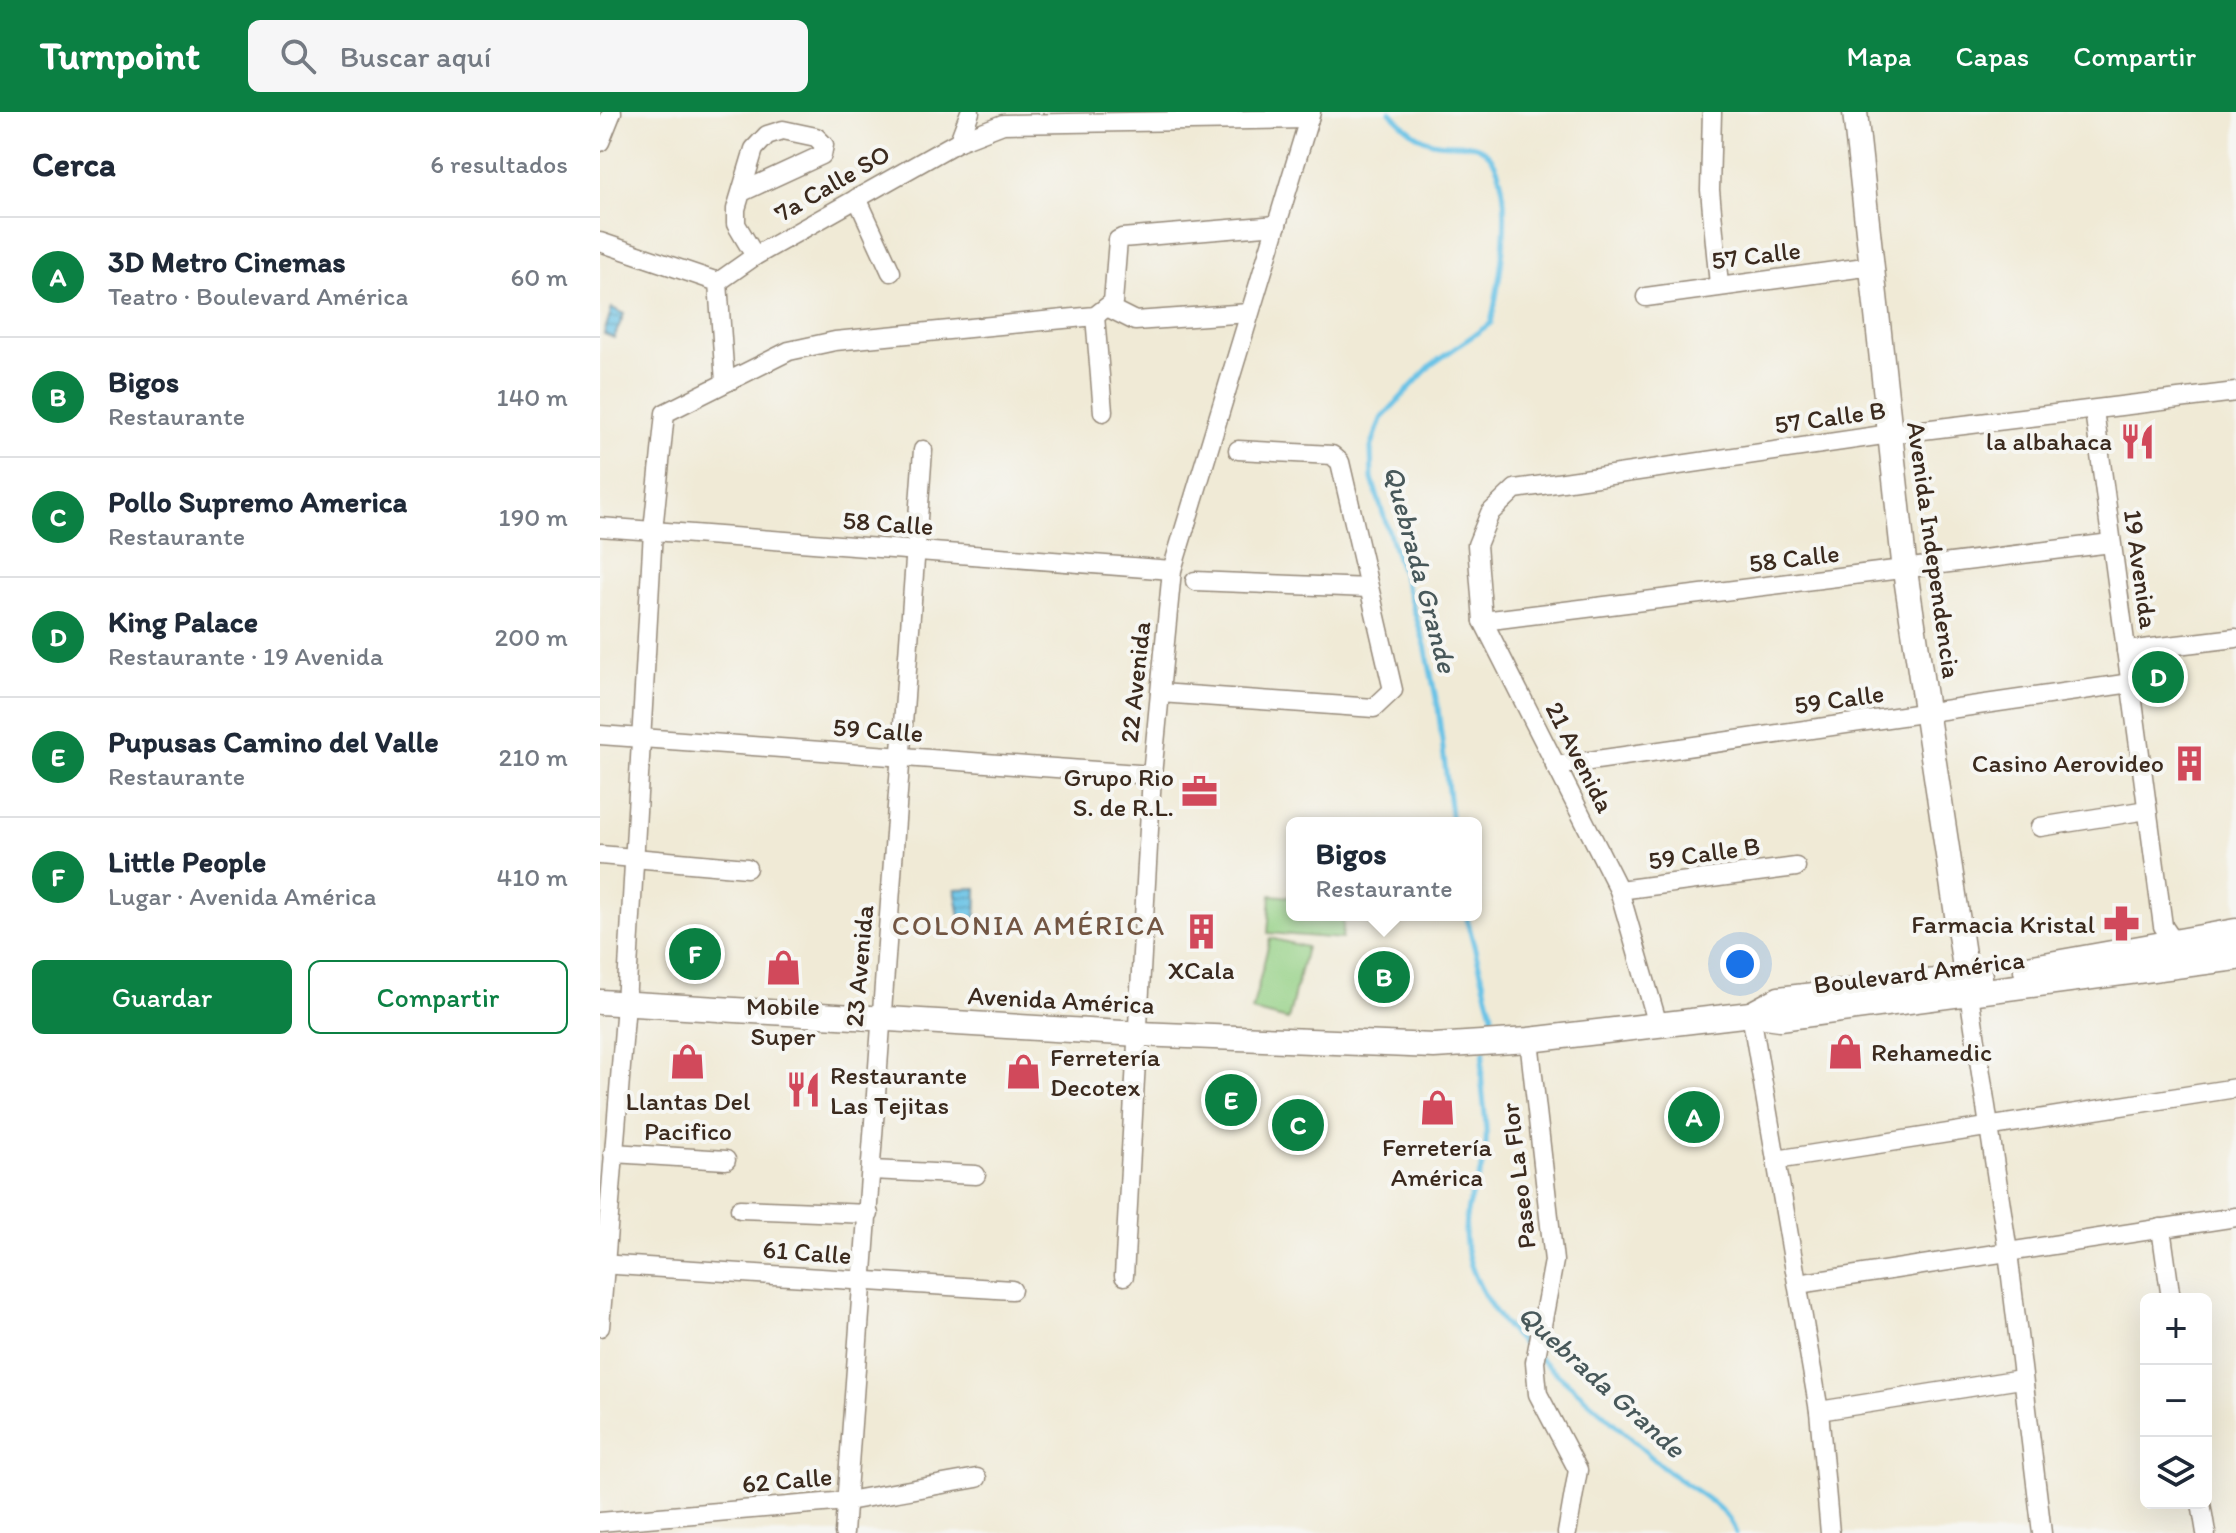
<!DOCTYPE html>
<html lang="es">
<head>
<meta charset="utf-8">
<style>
	body { margin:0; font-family:Itim,sans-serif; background:#f6f6f7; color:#1f2937 }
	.controls { position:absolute; right:24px; bottom:24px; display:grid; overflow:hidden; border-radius:12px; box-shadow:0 8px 32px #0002 }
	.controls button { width:72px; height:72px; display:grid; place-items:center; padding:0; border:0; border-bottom:2px solid #e0e1e3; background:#fff; color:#1f2937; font:40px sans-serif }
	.you { position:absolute; left:1140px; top:852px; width:28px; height:28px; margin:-20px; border:6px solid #fff; border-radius:50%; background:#1a73e8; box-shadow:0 0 0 12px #1a73e833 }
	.badge { display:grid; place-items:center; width:52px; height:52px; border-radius:50%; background:#0b8043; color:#fff; font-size:26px; font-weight:700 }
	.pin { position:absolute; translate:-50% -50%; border:4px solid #fff; box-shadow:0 2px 8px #0006 }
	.popup { position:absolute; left:686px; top:705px; width:196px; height:104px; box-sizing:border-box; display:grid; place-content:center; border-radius:12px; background:#fff; filter:drop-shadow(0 2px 6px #0005); font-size:26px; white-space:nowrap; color:#747a83 }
	.popup b { font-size:30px; color:#1f2937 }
	.popup::after { content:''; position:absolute; left:50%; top:100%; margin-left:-16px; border:16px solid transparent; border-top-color:#fff }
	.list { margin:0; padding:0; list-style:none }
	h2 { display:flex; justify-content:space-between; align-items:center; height:104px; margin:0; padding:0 32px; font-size:34px }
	h2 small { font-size:26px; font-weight:400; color:#747a83 }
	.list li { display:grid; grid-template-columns:52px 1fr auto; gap:24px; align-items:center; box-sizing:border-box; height:120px; padding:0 32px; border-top:2px solid #e0e1e3 }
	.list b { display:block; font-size:30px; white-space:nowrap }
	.list p { margin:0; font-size:26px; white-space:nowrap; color:#747a83 }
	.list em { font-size:26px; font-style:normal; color:#747a83 }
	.actions { display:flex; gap:16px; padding:24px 32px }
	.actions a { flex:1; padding:18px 0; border:2px solid #0b8043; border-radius:12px; text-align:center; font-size:28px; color:#0b8043 }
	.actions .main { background:#0b8043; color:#fff }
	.icon { flex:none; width:44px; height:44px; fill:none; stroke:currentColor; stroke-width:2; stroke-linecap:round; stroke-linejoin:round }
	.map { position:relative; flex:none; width:1636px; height:1421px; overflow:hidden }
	header { display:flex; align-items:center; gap:48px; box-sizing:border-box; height:112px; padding:0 40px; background:#0b8043; color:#fff }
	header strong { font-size:38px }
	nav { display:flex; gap:44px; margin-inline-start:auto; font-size:28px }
	.search { width:560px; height:72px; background:#f6f6f7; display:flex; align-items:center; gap:20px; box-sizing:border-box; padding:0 28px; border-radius:12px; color:#747a83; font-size:30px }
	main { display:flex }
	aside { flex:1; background:#fff }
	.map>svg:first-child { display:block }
	.grass { fill:#94d085; stroke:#687d52; stroke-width:2 }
	.water { fill:url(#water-rules); stroke:#527682; stroke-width:2 }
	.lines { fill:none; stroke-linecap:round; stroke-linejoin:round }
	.stream { stroke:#68c2e6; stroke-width:5 }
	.street-casing { stroke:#968a7a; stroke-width:21 }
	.secondary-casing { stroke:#968a7a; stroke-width:27 }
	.primary-casing { stroke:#968a7a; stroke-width:31 }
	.street { stroke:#fff; stroke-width:18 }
	.secondary { stroke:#fff; stroke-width:24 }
	.primary { stroke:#fff; stroke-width:28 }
	.labels { text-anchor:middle; stroke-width:8; stroke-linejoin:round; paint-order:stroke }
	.street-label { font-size:26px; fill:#3b2a1e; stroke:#f6f6f2 }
	.poi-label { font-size:26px; fill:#3b2a1e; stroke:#f6f6f2; text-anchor:end }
	.water-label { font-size:28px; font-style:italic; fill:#48585a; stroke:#f6f6f2 }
	.neighbourhood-label { font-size:28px; letter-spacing:2px; fill:#735643; stroke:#f6f6f2 }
</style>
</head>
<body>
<header>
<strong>Turnpoint</strong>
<div class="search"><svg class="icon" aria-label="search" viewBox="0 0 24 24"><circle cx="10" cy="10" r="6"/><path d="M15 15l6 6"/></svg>Buscar aquí</div>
<nav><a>Mapa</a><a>Capas</a><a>Compartir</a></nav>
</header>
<main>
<aside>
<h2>Cerca<small>6 resultados</small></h2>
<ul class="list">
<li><span class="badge">A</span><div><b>3D Metro Cinemas</b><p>Teatro · Boulevard América</p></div><em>60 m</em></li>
<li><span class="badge">B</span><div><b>Bigos</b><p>Restaurante</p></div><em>140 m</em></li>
<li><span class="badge">C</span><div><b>Pollo Supremo America</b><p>Restaurante</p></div><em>190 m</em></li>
<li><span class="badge">D</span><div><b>King Palace</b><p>Restaurante · 19 Avenida</p></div><em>200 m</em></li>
<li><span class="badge">E</span><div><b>Pupusas Camino del Valle</b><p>Restaurante</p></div><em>210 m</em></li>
<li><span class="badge">F</span><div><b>Little People</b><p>Lugar · Avenida América</p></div><em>410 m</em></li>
</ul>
<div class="actions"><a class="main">Guardar</a><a>Compartir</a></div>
</aside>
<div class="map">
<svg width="1636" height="1421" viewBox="0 0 1636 1421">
	<defs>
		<pattern id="water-rules" width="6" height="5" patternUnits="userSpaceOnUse" patternTransform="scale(2)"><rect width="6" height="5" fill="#68c2e6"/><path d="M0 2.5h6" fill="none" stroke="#579eba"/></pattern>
	</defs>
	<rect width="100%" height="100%" fill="#f6f6f2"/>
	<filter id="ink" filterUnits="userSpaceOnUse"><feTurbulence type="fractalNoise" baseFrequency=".0125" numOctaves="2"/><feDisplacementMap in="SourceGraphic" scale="16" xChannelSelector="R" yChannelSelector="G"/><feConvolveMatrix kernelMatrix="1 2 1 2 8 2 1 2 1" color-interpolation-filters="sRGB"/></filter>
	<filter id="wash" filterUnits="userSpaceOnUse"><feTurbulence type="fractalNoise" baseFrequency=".006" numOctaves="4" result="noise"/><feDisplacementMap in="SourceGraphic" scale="32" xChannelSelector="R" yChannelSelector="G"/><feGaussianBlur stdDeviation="1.8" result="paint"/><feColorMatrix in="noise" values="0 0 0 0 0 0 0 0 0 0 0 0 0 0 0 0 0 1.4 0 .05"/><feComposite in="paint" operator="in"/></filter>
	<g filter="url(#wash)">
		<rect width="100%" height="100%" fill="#f0ead6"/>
		<!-- grass -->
		<g class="grass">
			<path d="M671,783L692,785V803H744L742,827L668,821Z"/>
			<path d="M670,826L706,835L688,908L652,899Z"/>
		</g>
		<!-- water -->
		<g class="water">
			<path d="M12,196L24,202L14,226L4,222Z"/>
			<path d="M377,776L376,810H361L355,777Z"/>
		</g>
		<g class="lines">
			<!-- stream -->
			<g class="stream">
				<path d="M790,0C801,11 814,24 829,29C844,35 863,29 878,35C923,55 899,173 891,211L831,253L781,307L771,336L772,367L825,533L838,596L852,711"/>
				<path d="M866,803L892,902L888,922"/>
				<path d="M884,940C877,972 888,998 886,1031C884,1061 875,1069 868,1095C854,1148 893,1207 932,1240"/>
				<path d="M939,1246C982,1282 1022,1319 1064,1356C1086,1375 1127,1392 1136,1421"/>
			</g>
		</g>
	</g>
	<g filter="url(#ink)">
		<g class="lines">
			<defs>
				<g id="street">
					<path d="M1112,0L1110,78L1119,173"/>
					<path d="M359,29L370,0"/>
					<path d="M0,30L12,0"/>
					<path d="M142,80L222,43L224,33L216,25L183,18L167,23L154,37L136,97V112L155,144"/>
					<path d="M257,86L291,160"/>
					<path d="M0,130L118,170L125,270"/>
					<path d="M118,170L155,144L359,29L403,12L709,7"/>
					<path d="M1046,185L1272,154"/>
					<path d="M509,196L535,209L649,201"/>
					<path d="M495,204L503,300"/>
					<path d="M1494,298L1563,814L1576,833"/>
					<path d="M0,415L572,458"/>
					<path d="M595,469L769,476"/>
					<path d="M883,509L1511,431"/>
					<path d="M1526,539L1636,526"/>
					<path d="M560,581L774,596L793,578L740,350L732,343L638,338"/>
					<path d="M0,623L552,663"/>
					<path d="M955,654L1531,571"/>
					<path d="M1440,715L1547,698"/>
					<path d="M0,743L147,756"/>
					<path d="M1019,778L1196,755"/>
					<path d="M1369,882L1408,1140L1442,1421"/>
					<path d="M1151,902L1219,1299L1230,1421"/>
					<path d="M1058,913L1019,778L883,509L877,433L890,401L915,377L1290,322L1636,280"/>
					<path d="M929,928L954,1149L935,1250L938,1282L978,1358L967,1421"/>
					<path d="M13,1041L126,1048"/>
					<path d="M1176,1048L1636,976"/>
					<path d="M271,1058L376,1063"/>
					<path d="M140,1097L269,1102"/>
					<path d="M1561,1116L1571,1187"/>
					<path d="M0,1152L412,1178"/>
					<path d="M524,1164L552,663L572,458L711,0"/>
					<path d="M1198,1172L1636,1105"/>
					<path d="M0,1215L26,892L53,419L65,301L189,239L235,229L495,204L513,190L518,128L522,126L677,113"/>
					<path d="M1219,1299L1421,1267"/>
					<path d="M1601,1391L1606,1421"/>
					<path d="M0,1410L247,1389L377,1366"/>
					<path d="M244,1421L323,338"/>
				</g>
				<g id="secondary">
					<path d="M1255,0L1305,459L1369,882"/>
					<path d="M0,890L539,922L834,934L929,928L1151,902L1180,906L1636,846"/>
					<path d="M1151,902L1179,887L1380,864"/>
				</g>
				<path id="primary" d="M1428,858L1636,821"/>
			</defs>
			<!-- street casing -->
			<use href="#street" class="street-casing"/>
			<!-- secondary casing -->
			<use href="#secondary" class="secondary-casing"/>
			<!-- primary casing -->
			<use href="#primary" class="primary-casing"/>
			<!-- street -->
			<use href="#street" class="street"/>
			<!-- secondary -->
			<use href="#secondary" class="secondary"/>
			<!-- primary -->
			<use href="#primary" class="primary"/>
		</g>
	</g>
	<!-- icons -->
	<defs>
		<symbol id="restaurant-bare" viewBox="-9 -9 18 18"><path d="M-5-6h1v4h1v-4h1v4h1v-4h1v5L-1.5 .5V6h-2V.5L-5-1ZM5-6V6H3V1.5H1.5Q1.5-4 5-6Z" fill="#d1495b" stroke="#f6f6f2" stroke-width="2.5" paint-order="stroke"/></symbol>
		<symbol id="building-bare" viewBox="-9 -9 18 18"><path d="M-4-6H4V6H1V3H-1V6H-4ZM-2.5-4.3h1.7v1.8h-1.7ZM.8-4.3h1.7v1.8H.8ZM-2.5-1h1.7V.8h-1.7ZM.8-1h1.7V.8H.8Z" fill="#d1495b" stroke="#f6f6f2" stroke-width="2.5" paint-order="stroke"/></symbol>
		<symbol id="office-bare" viewBox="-9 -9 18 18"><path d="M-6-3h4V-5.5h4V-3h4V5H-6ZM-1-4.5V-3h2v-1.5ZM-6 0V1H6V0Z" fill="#d1495b" stroke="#f6f6f2" stroke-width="2.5" paint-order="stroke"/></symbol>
		<symbol id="pharmacy-bare" viewBox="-9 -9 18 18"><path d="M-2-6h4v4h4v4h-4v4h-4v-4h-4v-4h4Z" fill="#d1495b" stroke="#f6f6f2" stroke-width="2.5" paint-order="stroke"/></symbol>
		<symbol id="shop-bare" viewBox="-9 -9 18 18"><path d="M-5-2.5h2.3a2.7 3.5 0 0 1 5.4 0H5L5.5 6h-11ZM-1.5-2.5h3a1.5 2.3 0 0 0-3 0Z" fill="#d1495b" stroke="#f6f6f2" stroke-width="2.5" paint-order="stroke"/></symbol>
	</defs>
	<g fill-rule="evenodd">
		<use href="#restaurant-bare" x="1512" y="304" width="51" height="51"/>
		<use href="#building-bare" x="1564" y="626" width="51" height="51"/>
		<use href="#office-bare" x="574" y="654" width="51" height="51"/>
		<use href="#pharmacy-bare" x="1496" y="786" width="51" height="51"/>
		<use href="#building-bare" x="576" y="794" width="51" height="51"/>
		<use href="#shop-bare" x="158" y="830" width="51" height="51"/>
		<use href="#shop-bare" x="1220" y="914" width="51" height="51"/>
		<use href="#shop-bare" x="62" y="924" width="51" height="51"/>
		<use href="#shop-bare" x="398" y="934" width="51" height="51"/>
		<use href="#restaurant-bare" x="178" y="952" width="51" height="51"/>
		<use href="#shop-bare" x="812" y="970" width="51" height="51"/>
	</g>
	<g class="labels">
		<!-- street labels -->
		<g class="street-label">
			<text transform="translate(232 71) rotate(-30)" y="9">7a Calle SO</text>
			<text transform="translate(1156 143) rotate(-7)" y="9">57 Calle</text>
			<text transform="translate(1230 305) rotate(-8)" y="9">57 Calle B</text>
			<text transform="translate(288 411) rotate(4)" y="9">58 Calle</text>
			<text transform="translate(1334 438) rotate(82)" y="9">Avenida Independencia</text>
			<text transform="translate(1194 446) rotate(-7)" y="9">58 Calle</text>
			<text transform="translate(1541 457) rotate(82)" y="9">19 Avenida</text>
			<text transform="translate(535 570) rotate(-84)" y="9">22 Avenida</text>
			<text transform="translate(1239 587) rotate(-8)" y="9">59 Calle</text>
			<text transform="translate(278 618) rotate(4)" y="9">59 Calle</text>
			<text transform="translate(980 645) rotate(63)" y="9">21 Avenida</text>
			<text transform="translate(1104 741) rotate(-8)" y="9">59 Calle B</text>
			<text transform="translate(259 854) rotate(-85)" y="9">23 Avenida</text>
			<text transform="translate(1319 860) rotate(-7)" y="9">Boulevard América</text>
			<text transform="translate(461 888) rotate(3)" y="9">Avenida América</text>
			<text transform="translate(918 1064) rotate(-97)" y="9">Paseo La Flor</text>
			<text transform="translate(207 1140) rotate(4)" y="9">61 Calle</text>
			<text transform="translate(187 1368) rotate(-5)" y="9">62 Calle</text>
		</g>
		<!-- poi labels -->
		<g class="poi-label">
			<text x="1512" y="338">la albahaca</text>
			<text x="1564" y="660">Casino Aerovideo</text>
			<text x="574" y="674">Grupo Rio<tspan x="574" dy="30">S. de R.L.</tspan></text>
			<text x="1495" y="821">Farmacia Kristal</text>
			<text x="601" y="867" text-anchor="middle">XCala</text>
			<text x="183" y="903" text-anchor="middle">Mobile<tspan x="183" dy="30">Super</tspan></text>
			<text x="1271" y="949" text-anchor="start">Rehamedic</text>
			<text x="450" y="954" text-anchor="start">Ferretería<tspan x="450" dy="30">Decotex</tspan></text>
			<text x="230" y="972" text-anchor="start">Restaurante<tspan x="230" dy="30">Las Tejitas</tspan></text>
			<text x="88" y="998" text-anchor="middle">Llantas Del<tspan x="88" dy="30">Pacifico</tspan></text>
			<text x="837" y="1044" text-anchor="middle">Ferretería<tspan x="837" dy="30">América</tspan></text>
		</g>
		<!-- water labels -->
		<g class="water-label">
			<text transform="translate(821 457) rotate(75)" y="10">Quebrada Grande</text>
			<text transform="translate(1002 1269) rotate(42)" y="10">Quebrada Grande</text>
		</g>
		<!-- neighbourhood labels -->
		<g class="neighbourhood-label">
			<text x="429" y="823">COLONIA AMÉRICA</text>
		</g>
	</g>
</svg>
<div class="controls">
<button>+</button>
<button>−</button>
<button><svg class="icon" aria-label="layers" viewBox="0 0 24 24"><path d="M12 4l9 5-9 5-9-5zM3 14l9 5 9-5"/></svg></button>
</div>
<div class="you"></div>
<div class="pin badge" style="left:1094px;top:1005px">A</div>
<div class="pin badge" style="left:784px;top:865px">B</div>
<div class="popup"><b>Bigos</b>Restaurante</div>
<div class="pin badge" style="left:698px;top:1013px">C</div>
<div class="pin badge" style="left:1558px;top:565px">D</div>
<div class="pin badge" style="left:631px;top:988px">E</div>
<div class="pin badge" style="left:95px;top:842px">F</div>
</div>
</main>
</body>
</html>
